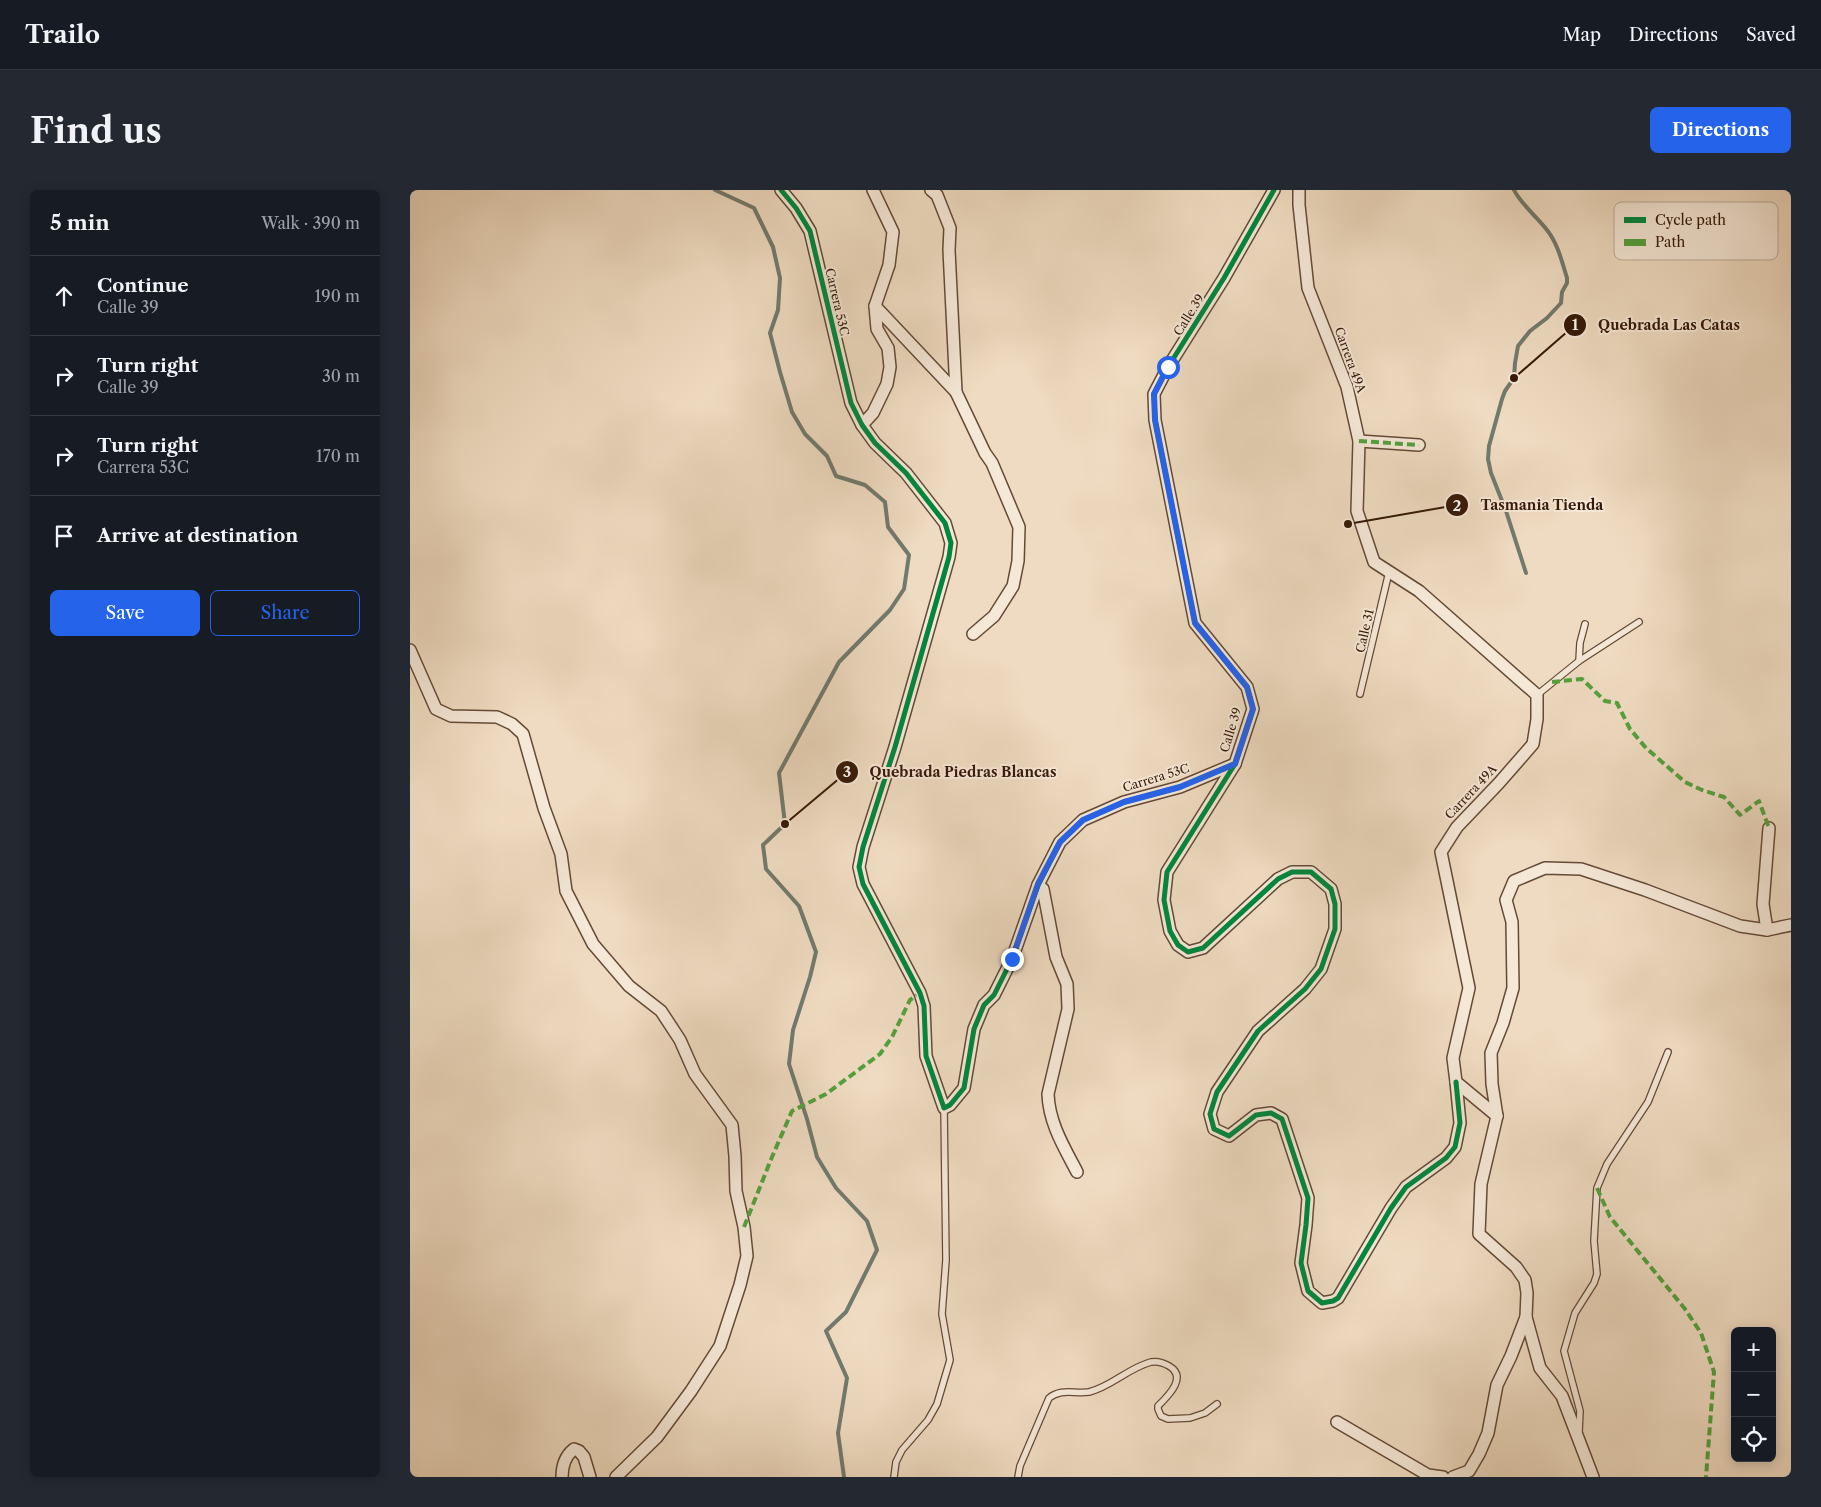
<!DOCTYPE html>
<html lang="en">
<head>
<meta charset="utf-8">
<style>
	body { margin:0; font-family:"Libre Caslon Text",serif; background:#242831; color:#f1f3f6 }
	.controls { position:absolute; right:15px; bottom:15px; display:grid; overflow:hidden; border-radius:8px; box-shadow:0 2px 12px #0003 }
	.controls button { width:45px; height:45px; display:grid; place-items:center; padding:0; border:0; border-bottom:1px solid #363941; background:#171b24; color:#f1f3f6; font:25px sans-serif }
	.stop { position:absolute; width:15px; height:15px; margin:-11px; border:4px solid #2563eb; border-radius:50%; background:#fff }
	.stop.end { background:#2563eb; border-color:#fff; box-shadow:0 1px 5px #0008 }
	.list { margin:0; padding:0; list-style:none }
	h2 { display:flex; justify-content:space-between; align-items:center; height:65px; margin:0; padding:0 20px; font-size:21px }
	h2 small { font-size:16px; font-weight:400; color:#9ea1a6 }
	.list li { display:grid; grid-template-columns:32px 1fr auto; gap:15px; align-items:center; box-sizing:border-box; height:80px; padding:0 20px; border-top:1px solid #363941 }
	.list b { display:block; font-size:19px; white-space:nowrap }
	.list p { margin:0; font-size:16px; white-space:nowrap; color:#9ea1a6 }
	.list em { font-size:16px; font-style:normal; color:#9ea1a6 }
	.actions { display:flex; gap:10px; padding:15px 20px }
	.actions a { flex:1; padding:11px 0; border:1px solid #2563eb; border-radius:8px; text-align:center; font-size:18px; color:#2563eb }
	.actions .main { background:#2563eb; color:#fff }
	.icon { flex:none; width:28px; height:28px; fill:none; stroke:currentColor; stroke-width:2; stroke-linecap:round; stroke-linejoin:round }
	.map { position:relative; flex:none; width:1381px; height:1287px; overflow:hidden; border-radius:8px }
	header { display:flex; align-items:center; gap:30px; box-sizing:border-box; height:70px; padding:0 25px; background:#171b24; border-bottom:1px solid #363941 }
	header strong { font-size:24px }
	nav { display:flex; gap:28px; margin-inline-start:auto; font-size:18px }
	.intro { display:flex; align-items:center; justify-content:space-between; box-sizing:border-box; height:120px; padding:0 30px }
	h1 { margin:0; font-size:35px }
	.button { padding:12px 22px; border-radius:8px; background:#2563eb; color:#fff; font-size:18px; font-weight:700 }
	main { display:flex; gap:30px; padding:0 30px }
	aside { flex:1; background:#171b24; border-radius:8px; box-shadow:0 2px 12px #0003 }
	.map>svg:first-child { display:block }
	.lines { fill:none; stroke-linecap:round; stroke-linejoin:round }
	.stream { stroke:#727a6d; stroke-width:4 }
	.lane-casing { stroke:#644a36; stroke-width:8 }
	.street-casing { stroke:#644a36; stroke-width:14 }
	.lane { stroke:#f5e8d7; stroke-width:5.5 }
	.street { stroke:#f5e8d7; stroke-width:11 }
	.quiet { stroke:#53a13d; stroke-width:4; stroke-dasharray:8 4; stroke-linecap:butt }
	.cycleway-casing { stroke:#f5e8d7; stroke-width:8 }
	.cycleway { stroke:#00873e; stroke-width:5 }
	.route { stroke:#2563eb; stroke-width:6 }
	.labels { text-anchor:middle; stroke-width:4; stroke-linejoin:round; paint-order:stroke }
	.street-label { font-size:12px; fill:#361907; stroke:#f5e8d7 }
	.key { fill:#f5e8d7; stroke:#bcaa99; stroke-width:1 }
	.key-label { font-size:14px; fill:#361907 }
	.leader { fill:none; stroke:#361907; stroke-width:2 }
	.callout-dot { fill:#361907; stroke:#f5e8d7; stroke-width:2 }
	.mark-label { font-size:15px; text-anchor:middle; font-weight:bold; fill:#fff }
	.callout-label { font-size:14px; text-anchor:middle; font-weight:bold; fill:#361907; stroke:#f5e8d7; stroke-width:4; stroke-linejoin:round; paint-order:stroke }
</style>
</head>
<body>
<header>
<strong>Trailo</strong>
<nav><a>Map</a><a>Directions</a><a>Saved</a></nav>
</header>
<div class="intro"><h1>Find us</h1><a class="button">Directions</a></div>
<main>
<aside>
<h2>5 min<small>Walk · 390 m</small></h2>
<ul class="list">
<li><svg class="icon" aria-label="ahead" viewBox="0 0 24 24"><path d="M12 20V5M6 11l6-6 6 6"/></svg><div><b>Continue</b><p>Calle 39</p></div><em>190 m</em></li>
<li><svg class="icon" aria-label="right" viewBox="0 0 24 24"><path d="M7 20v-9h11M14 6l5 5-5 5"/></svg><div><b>Turn right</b><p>Calle 39</p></div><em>30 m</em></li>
<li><svg class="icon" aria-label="right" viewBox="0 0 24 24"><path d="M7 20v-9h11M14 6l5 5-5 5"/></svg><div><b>Turn right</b><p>Carrera 53C</p></div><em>170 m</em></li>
<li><svg class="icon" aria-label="arrive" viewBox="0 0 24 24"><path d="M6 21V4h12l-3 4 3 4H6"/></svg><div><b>Arrive at destination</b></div></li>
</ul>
<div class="actions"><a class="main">Save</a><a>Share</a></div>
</aside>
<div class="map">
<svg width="1381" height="1287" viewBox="0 0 1381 1287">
	<rect width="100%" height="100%" fill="#efdbc1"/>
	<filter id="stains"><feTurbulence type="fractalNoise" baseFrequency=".004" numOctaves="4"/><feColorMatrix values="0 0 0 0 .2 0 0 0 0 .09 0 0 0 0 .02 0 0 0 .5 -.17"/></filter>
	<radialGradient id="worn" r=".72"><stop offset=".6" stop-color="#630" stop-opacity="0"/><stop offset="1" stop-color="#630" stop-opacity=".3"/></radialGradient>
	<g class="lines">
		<!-- stream -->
		<g class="stream">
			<path d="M305,0L344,18L363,57L370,88L368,120L360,143L370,182L382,222L395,244L417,266L426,286L455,295L475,312L478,337L499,365L494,399L480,420L429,472L369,583L375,634L353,655L356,679L389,716L406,762L400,787L383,840L379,874L397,929L407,967L426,998L457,1031L467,1060L436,1122L416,1141L437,1188L428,1243L434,1287"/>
			<path d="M1104,0C1110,13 1128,28 1137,40C1148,54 1152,72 1157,88V93L1152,102L1151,113L1137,128L1120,141L1108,156L1105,173L1104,188L1095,201L1092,209L1079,256L1078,269L1081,283L1096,321L1116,383"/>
		</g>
		<defs>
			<g id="lane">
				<path d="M1169,471L1229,432"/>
				<path d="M950,504L979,382"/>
				<path d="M1127,505L1169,471L1170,453L1175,434"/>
				<path d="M1169,1242L1170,1221L1154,1161L1165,1123L1184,1093L1187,1084L1184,1051L1187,998L1197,974L1238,912L1258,862"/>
				<path d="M484,1287L486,1272L492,1260L518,1230L527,1214L540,1170L532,1124L536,1070L534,918"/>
				<path d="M608,1287L610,1276L639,1208C651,1198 664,1204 679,1202C701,1197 718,1178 741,1172C747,1171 754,1173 759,1176C778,1187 758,1206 748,1216V1219L751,1226L758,1229L780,1228L795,1223L807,1214"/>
			</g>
			<g id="street">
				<path d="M371,0L386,18L400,41L441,213L452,235L465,253L496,283L535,333L541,353L539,367L485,557L453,657L449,677L453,694L510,803L514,816L516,866L534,918L540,915L554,898L564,839L574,815L584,805L602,769L628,695L650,652L673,630L714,612L770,597L825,574"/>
				<path d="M521,0L527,5L540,38L539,60L546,202L575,263L582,273L609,337L608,371L603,396L584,426L563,444"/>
				<path d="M864,0L814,88L758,177L744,204L745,230L785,433L837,497L843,519L825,574L757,682L754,710L760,741L768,755L778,762L793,758L868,689L882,682H901L921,699L925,714V739L911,779L895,799L848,841L807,902L800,924L804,939L819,946L846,925L861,923L872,929L898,1008L896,1035L891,1073L898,1101L912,1113L923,1111L928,1108L981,1018L996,997L1036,968L1045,957L1050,933L1046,892"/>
				<path d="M889,0V15L898,98L937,197L949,251L947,321L964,372L1009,401L1127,505V529L1123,554L1089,593L1047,637L1031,662L1059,798L1043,868L1046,892L1087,926L1071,994L1069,1044L1106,1077L1115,1090L1117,1103L1116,1127L1130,1178L1152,1206L1183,1287"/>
				<path d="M465,116L546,202"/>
				<path d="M452,235L463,223L477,194L480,177L478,158L467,139L465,116L479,75L483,42L463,0"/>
				<path d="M949,251L1009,255"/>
				<path d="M0,460L26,519L41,526L87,527L102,534L113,544L134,618L151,664L156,701L183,754L219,796L251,821L270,850L285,884L322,935L325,966L326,1001L334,1037L337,1066L330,1095L310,1156L281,1201L247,1247L206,1287"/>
				<path d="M628,695L633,699L646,767L657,794L658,819L638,904C639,933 654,957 667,982"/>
				<path d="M1357,740L1353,714L1359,638"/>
				<path d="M1087,926L1082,894L1081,863L1093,833L1103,798L1102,732L1096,710L1104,691L1135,678L1171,679L1235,700L1330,736L1357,740L1381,735"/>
				<path d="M927,1232L1018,1285L1033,1287"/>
				<path d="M152,1287C152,1276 155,1266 164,1259L169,1261L174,1267L180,1287"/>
				<path d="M1043,1287L1059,1281L1069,1264L1078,1243L1087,1195L1101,1166L1116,1127"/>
			</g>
		</defs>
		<!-- lane casing -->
		<use href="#lane" class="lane-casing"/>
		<!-- street casing -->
		<use href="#street" class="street-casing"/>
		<!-- lane -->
		<use href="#lane" class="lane"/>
		<!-- street -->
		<use href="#street" class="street"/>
		<!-- quiet -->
		<g class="quiet">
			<path d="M949,251L1009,255"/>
			<path d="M1142,492L1172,489L1195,511L1207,513L1220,539L1236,558L1275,592L1292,600L1314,607L1330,625L1349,611L1359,638"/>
			<path d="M1187,998L1200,1027L1275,1119L1291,1143L1304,1182L1296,1287"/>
			<path d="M334,1037L362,967L382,921L416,904L470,864L482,847L500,810L510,803"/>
		</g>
		<defs>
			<g id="cycleway">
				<path d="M371,0L386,18L400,41L441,213L452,235L465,253L496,283L535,333L541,353L539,367L485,557L453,657L449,677L453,694L510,803L514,816L516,866L534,918L540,915L554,898L564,839L574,815L584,805L602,769L628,695L650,652L673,630L714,612L770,597L824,574"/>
				<path d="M864,0L814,88L758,177L744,204L745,230L785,433L837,497L843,519L825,574L757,682L754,710L760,741L768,755L778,762L793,758L868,689L882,682H901L921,699L925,714V739L911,779L895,799L848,841L807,902L800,924L804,939L819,946L846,925L861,923L872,929L898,1008L896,1035L891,1073L898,1101L912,1113L923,1111L928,1108L981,1018L996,997L1036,968L1045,957L1050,933L1046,892"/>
			</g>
		</defs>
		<!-- cycleway casing -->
		<use href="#cycleway" class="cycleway-casing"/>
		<!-- cycleway -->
		<use href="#cycleway" class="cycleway"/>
	</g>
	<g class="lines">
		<!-- route -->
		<path class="route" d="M602,769L628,694L650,652L673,630L714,612L770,597L825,574L843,519L837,497L785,433L745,230L744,204L758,177"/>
	</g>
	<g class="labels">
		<!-- street labels -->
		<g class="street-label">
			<text transform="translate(427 112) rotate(77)" y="4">Carrera 53C</text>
			<text transform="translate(779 125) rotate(-58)" y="4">Calle 39</text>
			<text transform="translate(940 170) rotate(70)" y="4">Carrera 49A</text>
			<text transform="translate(955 441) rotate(-77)" y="4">Calle 31</text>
			<text transform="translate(821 540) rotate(-73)" y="4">Calle 39</text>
			<text transform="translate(746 588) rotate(-17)" y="4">Carrera 53C</text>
			<text transform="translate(1061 602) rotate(-47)" y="4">Carrera 49A</text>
		</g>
	</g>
	<!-- legend -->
	<rect x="1204" y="12" width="164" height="58" rx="8" class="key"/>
	<rect x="1214" y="27" width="22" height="6" fill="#00873e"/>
	<rect x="1214" y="49" width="22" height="7" fill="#53a13d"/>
	<g class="key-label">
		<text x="1245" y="35">Cycle path</text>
		<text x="1245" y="57">Path</text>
	</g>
	<!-- callouts -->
	<path class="leader" d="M1104 188L1165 135M938 334L1047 315M375 634L437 582"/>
	<g class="callout-dot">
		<circle cx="1104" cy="188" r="5"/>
		<circle cx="938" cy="334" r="5"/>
		<circle cx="375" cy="634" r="5"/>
		<circle cx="1165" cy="135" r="12"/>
		<circle cx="1047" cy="315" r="12"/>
		<circle cx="437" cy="582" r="12"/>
	</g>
	<g class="mark-label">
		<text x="1165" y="140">1</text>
		<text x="1047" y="321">2</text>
		<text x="437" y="587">3</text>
	</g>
	<g class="callout-label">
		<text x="1259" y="140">Quebrada Las Catas</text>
		<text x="1132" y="320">Tasmania Tienda</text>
		<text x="553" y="587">Quebrada Piedras Blancas</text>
	</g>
	<rect width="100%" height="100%" filter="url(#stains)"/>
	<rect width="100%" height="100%" fill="url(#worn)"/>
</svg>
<div class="controls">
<button>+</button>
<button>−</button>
<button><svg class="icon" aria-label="locate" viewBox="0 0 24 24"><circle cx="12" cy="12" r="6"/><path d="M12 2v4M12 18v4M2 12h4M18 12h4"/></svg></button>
</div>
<div class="stop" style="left:758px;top:177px"></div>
<div class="stop end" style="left:602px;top:769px"></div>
</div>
</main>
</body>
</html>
